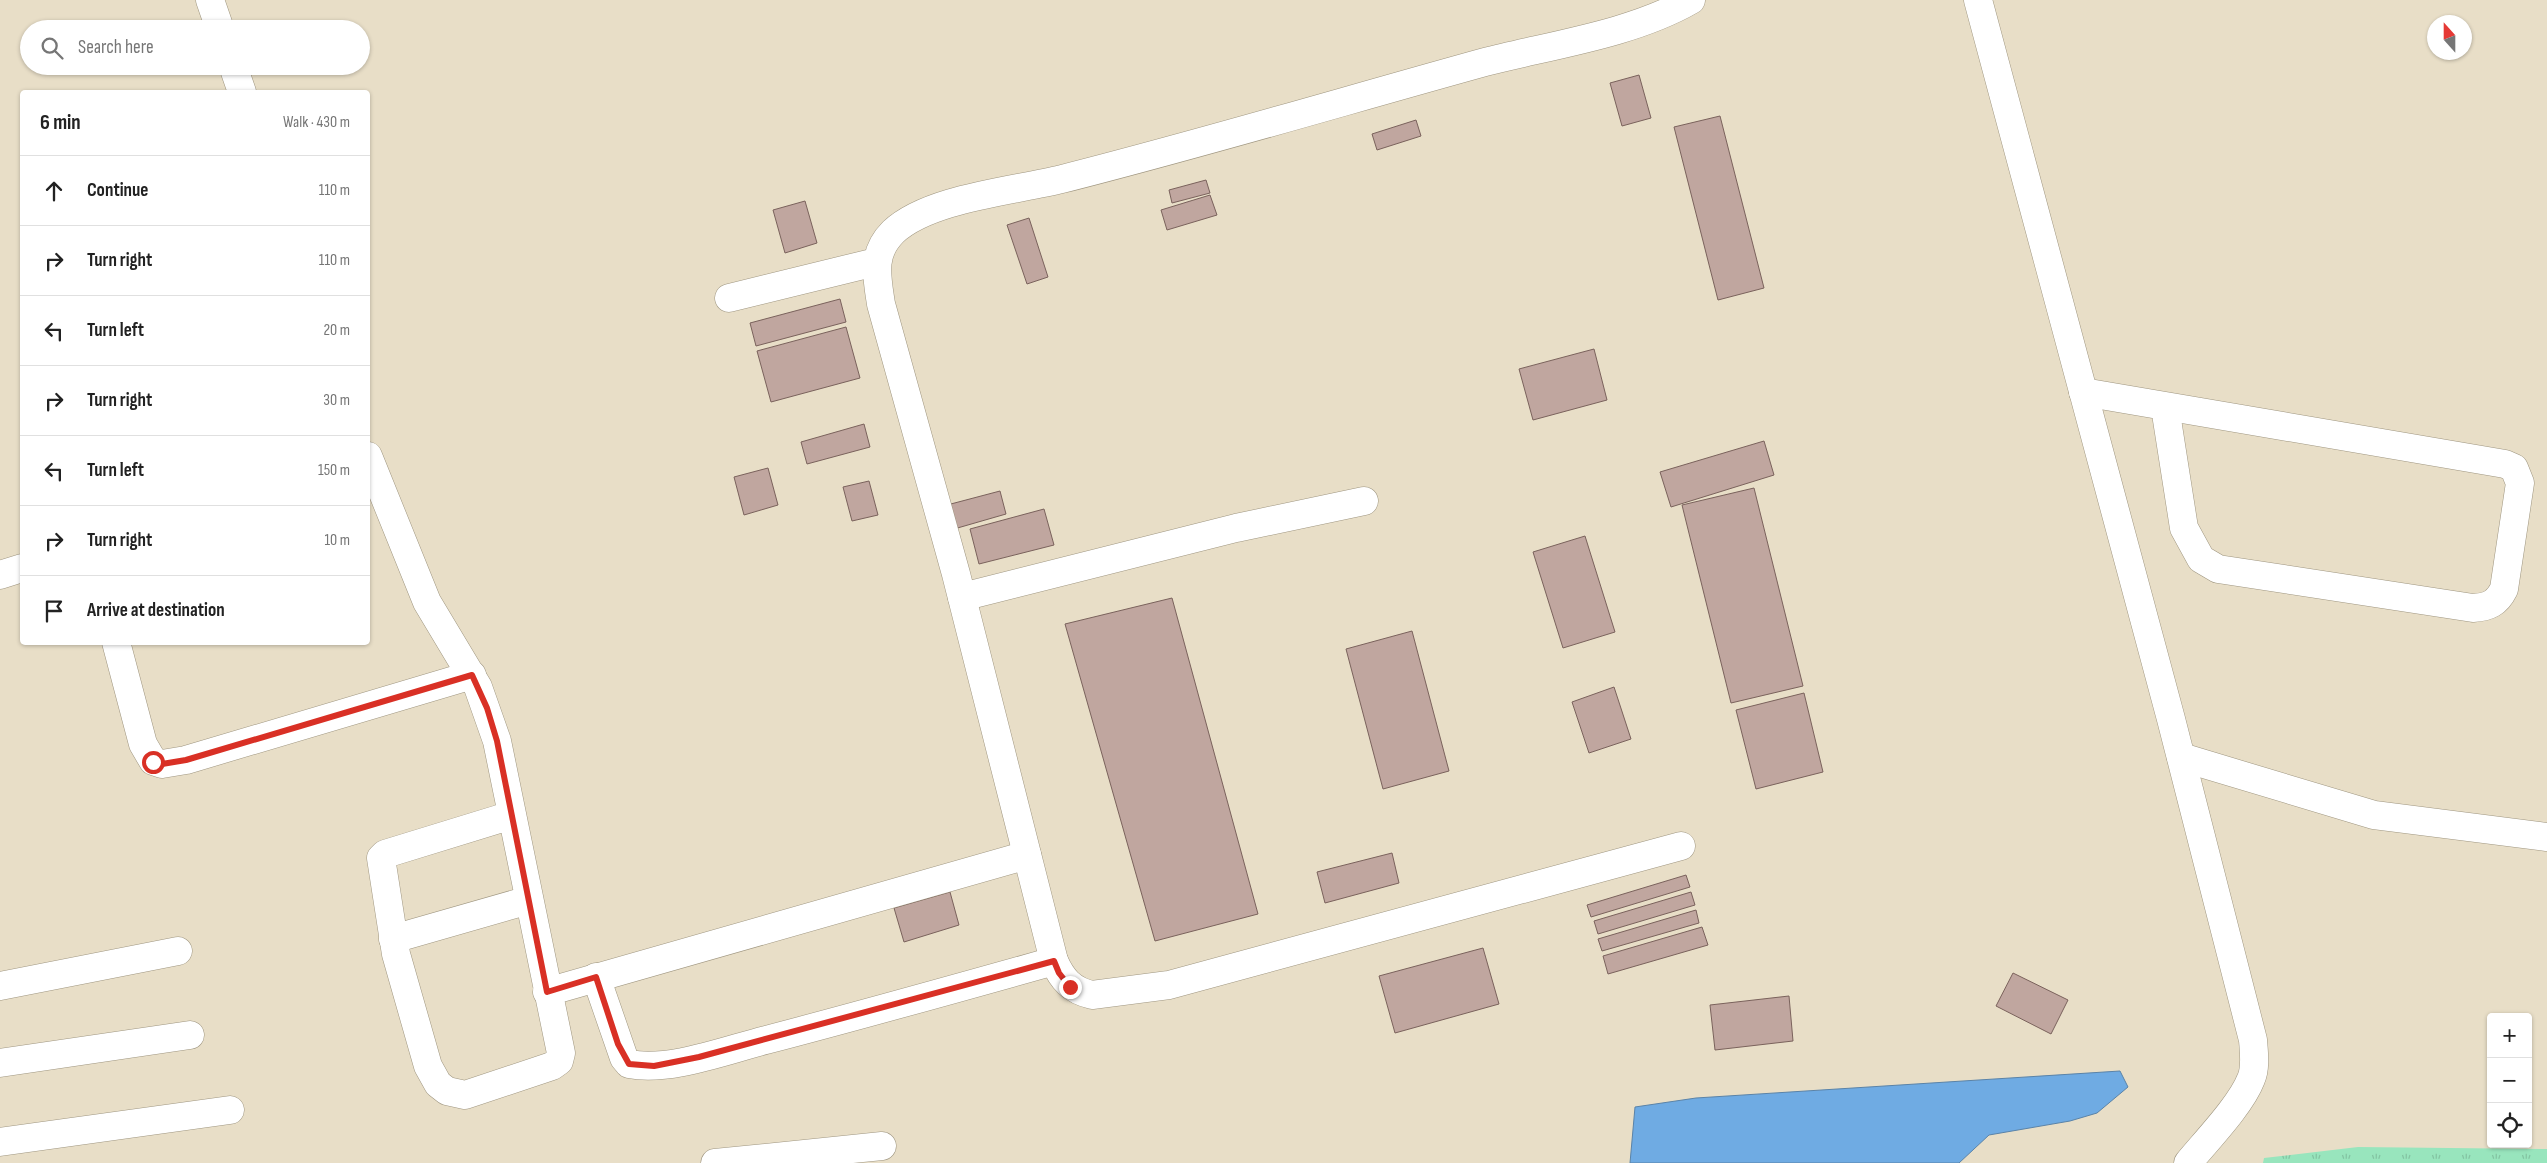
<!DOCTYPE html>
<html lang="en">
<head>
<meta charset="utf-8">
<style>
	body { margin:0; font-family:"Sofia Sans Condensed",sans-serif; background:#f2f2f2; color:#222 }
	.controls { position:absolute; right:15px; bottom:15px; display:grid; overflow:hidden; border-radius:5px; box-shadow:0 1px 4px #0004 }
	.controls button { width:45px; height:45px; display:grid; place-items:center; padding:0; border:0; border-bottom:1px solid #e0e0e0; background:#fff; color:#222; font:25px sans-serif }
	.compass { position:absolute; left:2427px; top:15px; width:45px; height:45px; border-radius:50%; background:#fff; box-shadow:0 1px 4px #0004; rotate:339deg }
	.stop { position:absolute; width:15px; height:15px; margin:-11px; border:4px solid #d93025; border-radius:50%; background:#fff }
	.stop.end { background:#d93025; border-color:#fff; box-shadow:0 1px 5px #0008 }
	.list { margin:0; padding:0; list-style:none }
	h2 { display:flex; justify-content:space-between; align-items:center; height:65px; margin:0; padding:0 20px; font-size:21px }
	h2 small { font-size:16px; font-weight:400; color:#767676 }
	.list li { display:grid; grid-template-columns:32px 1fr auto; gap:15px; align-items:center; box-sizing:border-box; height:70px; padding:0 20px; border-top:1px solid #e0e0e0 }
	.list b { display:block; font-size:19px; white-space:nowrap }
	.list em { font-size:16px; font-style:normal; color:#767676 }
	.icon { flex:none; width:28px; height:28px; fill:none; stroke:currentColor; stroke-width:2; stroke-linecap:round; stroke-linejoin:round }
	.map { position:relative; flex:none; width:2547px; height:1163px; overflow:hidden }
	.search { position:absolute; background:#fff; box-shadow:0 1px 4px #0004; left:20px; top:20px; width:350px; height:55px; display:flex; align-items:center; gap:12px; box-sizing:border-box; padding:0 18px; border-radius:28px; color:#767676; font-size:19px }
	.panel { position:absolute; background:#fff; box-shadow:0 1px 4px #0004; left:20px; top:90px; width:350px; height:555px; border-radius:5px }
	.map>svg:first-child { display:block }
	.grass { fill:url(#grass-tufts) }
	.water { fill:#6fabe3; stroke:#5a83a8 }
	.building { fill:#c0a69f; stroke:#7a625c }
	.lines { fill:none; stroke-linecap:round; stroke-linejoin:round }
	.minor-casing { stroke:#9f9680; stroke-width:29 }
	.minor { stroke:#fff; stroke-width:28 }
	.route { stroke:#d93025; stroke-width:6 }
</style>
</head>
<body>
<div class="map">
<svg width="2547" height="1163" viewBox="0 0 2547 1163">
	<defs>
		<pattern id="grass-tufts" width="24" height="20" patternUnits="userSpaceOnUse" patternTransform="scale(1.25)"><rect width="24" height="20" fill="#98e5bd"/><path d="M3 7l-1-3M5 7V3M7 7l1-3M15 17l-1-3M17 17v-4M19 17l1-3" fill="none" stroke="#83c4a2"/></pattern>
	</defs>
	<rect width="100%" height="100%" fill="#e8dec7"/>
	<!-- grass -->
	<path class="grass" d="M2358,1147L2547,1149V1163H2263L2264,1158Z"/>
	<!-- water -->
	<path class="water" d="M2120,1071L2128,1087L2097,1113L2070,1121L1989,1135L1959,1163H1630L1635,1107L1696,1098Z"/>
	<!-- building -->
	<g class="building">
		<path d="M1639,75L1651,118L1622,126L1610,83Z"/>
		<path d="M1720,116L1764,288L1718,300L1674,127Z"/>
		<path d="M1416,120L1421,136L1377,150L1372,134Z"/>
		<path d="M1206,180L1210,193L1172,203L1169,190Z"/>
		<path d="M1210,195L1217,215L1167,230L1161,210Z"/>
		<path d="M805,201L817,243L785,253L773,210Z"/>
		<path d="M1029,218L1048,277L1027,284L1007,225Z"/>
		<path d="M840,299L846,322L756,346L750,323Z"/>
		<path d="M846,327L860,378L771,402L757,351Z"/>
		<path d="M1594,349L1607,400L1533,420L1519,369Z"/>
		<path d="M864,424L870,447L807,464L801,442Z"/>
		<path d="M1764,441L1774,475L1671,507L1660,472Z"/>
		<path d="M768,468L778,505L744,515L734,477Z"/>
		<path d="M869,481L878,515L852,521L843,487Z"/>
		<path d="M1754,488L1803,686L1731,703L1682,505Z"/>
		<path d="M1000,491L1006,514L954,529L947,505Z"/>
		<path d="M1044,509L1054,545L979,564L970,529Z"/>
		<path d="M1585,536L1615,632L1563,648L1533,552Z"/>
		<path d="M1172,598L1258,914L1155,941L1065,624Z"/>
		<path d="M1412,631L1449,771L1383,789L1346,649Z"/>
		<path d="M1614,687L1631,739L1589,753L1572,702Z"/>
		<path d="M1804,693L1823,772L1756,789L1736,710Z"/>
		<path d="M1392,853L1399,883L1325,903L1317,872Z"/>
		<path d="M1686,875L1690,887L1591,917L1587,905Z"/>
		<path d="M950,892L959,925L904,942L894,908Z"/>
		<path d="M1691,892L1695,905L1598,934L1594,921Z"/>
		<path d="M1696,910L1699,923L1602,951L1598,939Z"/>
		<path d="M1702,927L1708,945L1608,974L1603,956Z"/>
		<path d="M1483,948L1499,1004L1395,1033L1379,976Z"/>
		<path d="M2013,973L2068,1000L2051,1034L1996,1006Z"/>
		<path d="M1789,996L1793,1041L1715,1050L1710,1005Z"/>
	</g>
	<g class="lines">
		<defs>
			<g id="minor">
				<path d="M210,0L220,29"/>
				<path d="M1978,0L2171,719L2253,1040C2254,1053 2256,1068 2251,1079C2241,1105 2206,1141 2188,1163"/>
				<path d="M233,66L242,92"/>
				<path d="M729,298L876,262"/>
				<path d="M2083,392L2505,464L2514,468L2520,483L2504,589C2497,603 2489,607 2473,608L2218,569L2201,559L2184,528L2165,407"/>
				<path d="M368,456L427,602L478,687L497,741L561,1053L559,1061L552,1066L465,1095L447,1091L438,1084L428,1066L396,954L381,858L385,854L512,815"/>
				<path d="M0,575L22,568"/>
				<path d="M962,597L1236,528L1364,501"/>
				<path d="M116,642L143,744L153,761L162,764L186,760L472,675"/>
				<path d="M2181,757L2374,815L2547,837"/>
				<path d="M1681,846L1169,985L1092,995C1071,990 1062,979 1054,961L956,574L881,304C877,277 871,254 893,232C929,198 1014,191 1062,179C1204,143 1344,101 1485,62C1551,45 1632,34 1691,0"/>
				<path d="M393,939L529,900"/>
				<path d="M596,977L624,1058L629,1064C670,1072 726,1050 766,1040C862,1015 958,988 1054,961"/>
				<path d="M0,986L178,951"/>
				<path d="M547,992L1027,855"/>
				<path d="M0,1063L190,1035"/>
				<path d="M0,1142L230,1110"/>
				<path d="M715,1163L882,1146"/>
			</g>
		</defs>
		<!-- minor casing -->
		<use href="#minor" class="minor-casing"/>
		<!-- minor -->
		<use href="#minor" class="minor"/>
	</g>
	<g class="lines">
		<!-- route -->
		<path class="route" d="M153,762L162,764L186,760L472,675L487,708L497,741L547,992L596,977L618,1044L629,1064L654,1066L699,1057L1054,961L1059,973L1070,987"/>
	</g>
</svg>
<div class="controls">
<button>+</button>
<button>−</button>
<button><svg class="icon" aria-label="locate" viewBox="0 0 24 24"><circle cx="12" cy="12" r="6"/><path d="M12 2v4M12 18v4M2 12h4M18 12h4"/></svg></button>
</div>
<svg class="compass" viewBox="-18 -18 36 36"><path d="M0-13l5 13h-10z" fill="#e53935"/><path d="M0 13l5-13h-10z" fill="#767676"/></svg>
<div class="stop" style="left:153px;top:762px"></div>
<div class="stop end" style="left:1070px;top:987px"></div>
<div class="search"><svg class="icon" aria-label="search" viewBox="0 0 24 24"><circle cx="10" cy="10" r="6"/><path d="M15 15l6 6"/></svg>Search here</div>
<section class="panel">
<h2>6 min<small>Walk · 430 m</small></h2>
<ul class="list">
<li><svg class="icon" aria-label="ahead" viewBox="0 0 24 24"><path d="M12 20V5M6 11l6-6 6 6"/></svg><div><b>Continue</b></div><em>110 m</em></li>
<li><svg class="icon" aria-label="right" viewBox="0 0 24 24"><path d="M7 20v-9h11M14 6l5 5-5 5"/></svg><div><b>Turn right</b></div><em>110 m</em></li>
<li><svg class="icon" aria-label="left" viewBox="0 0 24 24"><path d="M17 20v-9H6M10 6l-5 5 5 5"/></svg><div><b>Turn left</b></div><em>20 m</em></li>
<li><svg class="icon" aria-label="right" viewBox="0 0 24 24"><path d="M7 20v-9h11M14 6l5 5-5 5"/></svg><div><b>Turn right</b></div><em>30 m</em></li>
<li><svg class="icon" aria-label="left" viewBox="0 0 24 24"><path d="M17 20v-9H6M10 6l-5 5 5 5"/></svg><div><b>Turn left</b></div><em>150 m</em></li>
<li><svg class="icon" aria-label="right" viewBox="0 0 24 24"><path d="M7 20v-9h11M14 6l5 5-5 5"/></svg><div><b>Turn right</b></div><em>10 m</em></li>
<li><svg class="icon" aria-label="arrive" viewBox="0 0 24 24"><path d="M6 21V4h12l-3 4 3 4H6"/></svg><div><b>Arrive at destination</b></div></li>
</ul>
</section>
</div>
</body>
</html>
